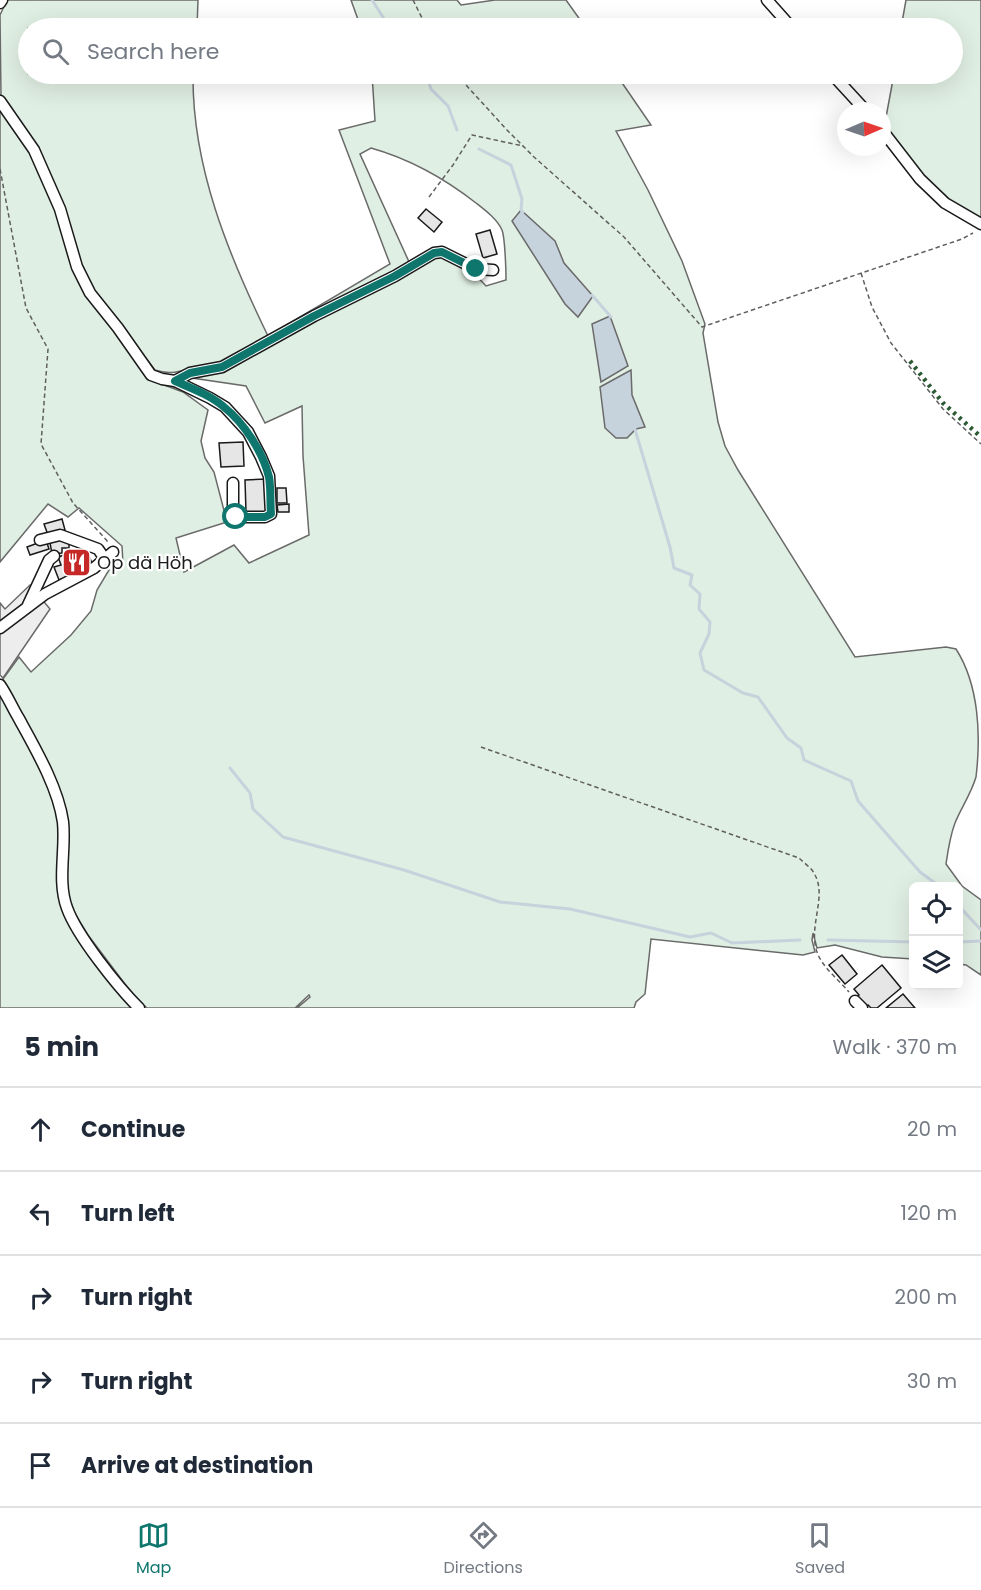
<!DOCTYPE html>
<html lang="en">
<head>
<meta charset="utf-8">
<style>
	body { margin:0; font-family:Poppins,sans-serif; background:#f6f6f7; color:#1f2937 }
	.controls { position:absolute; right:18px; bottom:18px; display:grid; overflow:hidden; border-radius:9px; box-shadow:0 6px 24px #0002 }
	.controls button { width:54px; height:54px; display:grid; place-items:center; padding:0; border:0; border-bottom:2px solid #e0e1e3; background:#fff; color:#1f2937; font:30px sans-serif }
	.compass { position:absolute; left:837px; top:102px; width:54px; height:54px; border-radius:50%; background:#fff; box-shadow:0 6px 24px #0002; rotate:88deg }
	.stop { position:absolute; width:18px; height:18px; margin:-14px; border:4px solid #0f766e; border-radius:50%; background:#fff }
	.stop.end { background:#0f766e; border-color:#fff; box-shadow:0 2px 6px #0008 }
	.list { margin:0; padding:0; list-style:none }
	h2 { display:flex; justify-content:space-between; align-items:center; height:78px; margin:0; padding:0 24px; font-size:26px }
	h2 small { font-size:20px; font-weight:400; color:#747a83 }
	.list li { display:grid; grid-template-columns:39px 1fr auto; gap:18px; align-items:center; box-sizing:border-box; height:84px; padding:0 24px; border-top:2px solid #e0e1e3 }
	.list b { display:block; font-size:22px; white-space:nowrap }
	.list em { font-size:20px; font-style:normal; color:#747a83 }
	.icon { flex:none; width:33px; height:33px; fill:none; stroke:currentColor; stroke-width:2; stroke-linecap:round; stroke-linejoin:round }
	.map { position:relative; flex:none; width:981px; height:1008px; overflow:hidden }
	.search { position:absolute; background:#fff; box-shadow:0 6px 24px #0002; left:18px; right:18px; top:18px; height:66px; display:flex; align-items:center; gap:15px; box-sizing:border-box; padding:0 21px; border-radius:33px; color:#747a83; font-size:22px }
	.sheet { height:498px; background:#fff }
	nav { display:flex; justify-content:space-around; align-items:center; box-sizing:border-box; height:84px; border-top:2px solid #e0e1e3; background:#fff; font-size:16px; color:#747a83 }
	nav a { display:grid; justify-items:center; gap:3px }
	nav .on { color:#0f766e }
	.map>svg:first-child { display:block }
	.green { fill:#e0efe3; stroke:#6a6a6a; stroke-width:1.5; fill-rule:evenodd }
	.parking { fill:#ededed; stroke:#6a6a6a; stroke-width:1.5 }
	.water { fill:#c6d2dc; stroke:#6a6a6a; stroke-width:1.5 }
	.lines { fill:none; stroke-linecap:round; stroke-linejoin:round }
	.stream { stroke:#c6d2dc; stroke-width:3 }
	.building { fill:#e6e6e6; stroke:#1a1a1a; stroke-width:1.5 }
	.minor-casing { stroke:#1a1a1a; stroke-width:13 }
	.path { stroke:#5f5f5f; stroke-width:1.5; stroke-dasharray:4.5 3; stroke-linecap:butt }
	.minor { stroke:#fff; stroke-width:10 }
	.hedge { stroke:#2b5a34; stroke-width:4.5; stroke-dasharray:3 4.5; stroke-linecap:butt }
	.route { stroke:#0f766e; stroke-width:8 }
	.labels { text-anchor:middle; stroke-width:4.5; stroke-linejoin:round; paint-order:stroke }
	.poi-label { font-size:18px; fill:#1a1a1a; stroke:#fff; text-anchor:start }
</style>
</head>
<body>
<div class="map">
<svg width="981" height="1008" viewBox="0 0 981 1008">
	<rect width="100%" height="100%" fill="#fff"/>
	<!-- green -->
	<g class="green">
		<path d="M7,0H198L197,28H28V74H193C192,166 228,254 268,336L390,264L339,130L375,121L372,74H616L651,125L616,131L648,190L682,261L705,324L703,333L718,422L725,446L738,470L855,657L946,647L956,649C979,685 981,735 976,777C971,794 961,808 955,823C950,836 948,850 946,864L962,886L981,900V975L966,965L959,964L958,886H914L913,959L882,957L835,945L817,948L813,933L812,940L815,952L803,955L651,939L645,994L636,1002L634,1008H297L310,997L309,995L295,1008H147L134,996L88,935L72,909L67,891L68,824L33,734L3,679L19,657L31,672L71,635L91,611L97,590L109,570L110,558H114L123,564L122,546L79,508L68,517L48,504L0,562V107L29,151L55,204L79,282L159,383L183,392L208,410L201,441L205,458L214,472L227,522L176,538L184,572L234,545L249,563L309,535L303,456L302,406L265,423L246,386L192,378L218,363C196,364 177,378 155,370L95,292L79,260L63,207L1,97L0,15ZM371,148C410,159 444,178 476,203C485,210 497,219 502,230C505,237 506,271 506,280L486,286L469,268L439,253L410,264L360,154Z"/>
		<path d="M351,0H457L461,5L495,0H566L586,28H361Z"/>
		<path d="M906,0H981V219L941,197L884,128L894,74H952V28H901Z"/>
		<path d="M0,692L15,719L53,795L60,824L64,909L134,1008H0Z"/>
	</g>
	<!-- parking -->
	<path class="parking" d="M30,585L50,609L3,678L0,675V603L5,609Z"/>
	<!-- water -->
	<g class="water">
		<path d="M521,210L555,241L564,263L593,296L578,317L565,304L512,221Z"/>
		<path d="M610,316L628,366L601,382L592,324Z"/>
		<path d="M631,370L632,395L645,427L636,429L627,438H616L605,428L600,387Z"/>
	</g>
	<g class="lines">
		<!-- stream -->
		<g class="stream">
			<path d="M372,0L390,28"/>
			<path d="M426,74L431,89L448,106L457,130"/>
			<path d="M479,149L511,165L522,199L521,210L523,212"/>
			<path d="M592,295L611,317"/>
			<path d="M634,426L670,547L674,568L692,575L690,585L700,594L699,609L710,622L709,634L700,653L704,670L743,693L758,697L787,738L801,748L804,760L851,781L858,801L920,872L939,886"/>
			<path d="M230,768L250,793L253,809L283,837L404,870L500,902L570,909L690,937L711,933L732,943L800,940"/>
			<path d="M958,905L981,930"/>
			<path d="M828,940L914,942"/>
			<path d="M958,942L981,941"/>
		</g>
	</g>
	<!-- building -->
	<g class="building">
		<path d="M426,209L442,222L434,232L418,218Z"/>
		<path d="M490,230L497,254L483,258L476,234Z"/>
		<path d="M243,442L244,466L221,467L219,443Z"/>
		<path d="M267,479V512H246L245,480Z"/>
		<path d="M277,488H286L287,503H277Z"/>
		<path d="M289,504V512H278L277,505Z"/>
		<path d="M62,519L65,530L48,535L44,524Z"/>
		<path d="M63,538L69,540V548H62V553L52,554L50,543Z"/>
		<path d="M46,540L49,549L30,555L27,547Z"/>
		<path d="M86,548L93,566L59,580L54,567L61,565L58,557Z"/>
		<path d="M842,955L857,974L845,984L829,965Z"/>
		<path d="M882,965L901,988L877,1008H871L868,1005L865,1007L857,997L859,995L854,989Z"/>
		<path d="M903,994L915,1008H886Z"/>
	</g>
	<g class="lines">
		<defs>
			<g id="minor">
				<path d="M767,0L792,28"/>
				<path d="M0,3L2,0"/>
				<path d="M832,74L866,111"/>
				<path d="M0,101L34,150L60,209L77,267L90,293L118,328L151,375L162,379L175,381L210,398L225,407L248,432L261,457L269,476L271,514L265,517H236L233,507V483"/>
				<path d="M882,130L920,179L945,203L981,224"/>
				<path d="M175,381L190,373L222,367L314,316L395,276L434,253L442,252L476,269L493,270"/>
				<path d="M40,540L60,535L98,549L105,559"/>
				<path d="M28,605L49,560L54,556"/>
				<path d="M0,628L45,594L94,568L113,552"/>
				<path d="M0,685C7,695 12,707 18,717C35,748 58,787 63,822C66,850 57,881 67,908C77,936 118,987 139,1008"/>
				<path d="M855,1001L862,1008"/>
			</g>
		</defs>
		<!-- minor casing -->
		<use href="#minor" class="minor-casing"/>
		<!-- path -->
		<g class="path">
			<path d="M413,0L427,28"/>
			<path d="M456,74L507,130L534,157L624,237L702,327L962,239L973,233"/>
			<path d="M0,169L26,308L48,349L41,444L73,503L109,543"/>
			<path d="M429,197L453,165L472,135L523,146"/>
			<path d="M861,273L872,307L891,343L943,409L981,444"/>
			<path d="M481,747L799,858C804,863 812,868 815,875C827,897 808,927 817,952C822,967 839,980 849,992"/>
		</g>
		<!-- minor -->
		<use href="#minor" class="minor"/>
		<!-- hedge -->
		<path class="hedge" d="M910,361L943,403L981,437"/>
	</g>
	<g class="lines">
		<!-- route -->
		<path class="route" d="M236,517H265L271,514C270,502 271,488 269,477C263,452 244,423 224,407C210,395 191,388 175,381L190,373L222,367L314,316L395,276L434,253L442,252L476,269"/>
	</g>
	<!-- icons -->
	<defs>
		<symbol id="restaurant-square" viewBox="-11 -11 22 22"><rect x="-9" y="-9" width="18" height="18" rx="4" fill="#c62828" stroke="#fff"/><path d="M-5-6h1v4h1v-4h1v4h1v-4h1v5L-1.5 .5V6h-2V.5L-5-1ZM5-6V6H3V1.5H1.5Q1.5-4 5-6Z" fill="#fff"/></symbol>
	</defs>
	<g fill-rule="evenodd">
		<use href="#restaurant-square" x="60" y="546" width="33" height="33"/>
	</g>
	<g class="labels">
		<!-- poi labels -->
		<g class="poi-label">
			<text x="97" y="569">Op dä Höh</text>
		</g>
	</g>
</svg>
<div class="controls">
<button><svg class="icon" aria-label="locate" viewBox="0 0 24 24"><circle cx="12" cy="12" r="6"/><path d="M12 2v4M12 18v4M2 12h4M18 12h4"/></svg></button>
<button><svg class="icon" aria-label="layers" viewBox="0 0 24 24"><path d="M12 4l9 5-9 5-9-5zM3 14l9 5 9-5"/></svg></button>
</div>
<svg class="compass" viewBox="-18 -18 36 36"><path d="M0-13l5 13h-10z" fill="#e53935"/><path d="M0 13l5-13h-10z" fill="#747a83"/></svg>
<div class="stop" style="left:236px;top:517px"></div>
<div class="stop end" style="left:476px;top:269px"></div>
<div class="search"><svg class="icon" aria-label="search" viewBox="0 0 24 24"><circle cx="10" cy="10" r="6"/><path d="M15 15l6 6"/></svg>Search here</div>
</div>
<section class="sheet">
<h2>5 min<small>Walk · 370 m</small></h2>
<ul class="list">
<li><svg class="icon" aria-label="ahead" viewBox="0 0 24 24"><path d="M12 20V5M6 11l6-6 6 6"/></svg><div><b>Continue</b></div><em>20 m</em></li>
<li><svg class="icon" aria-label="left" viewBox="0 0 24 24"><path d="M17 20v-9H6M10 6l-5 5 5 5"/></svg><div><b>Turn left</b></div><em>120 m</em></li>
<li><svg class="icon" aria-label="right" viewBox="0 0 24 24"><path d="M7 20v-9h11M14 6l5 5-5 5"/></svg><div><b>Turn right</b></div><em>200 m</em></li>
<li><svg class="icon" aria-label="right" viewBox="0 0 24 24"><path d="M7 20v-9h11M14 6l5 5-5 5"/></svg><div><b>Turn right</b></div><em>30 m</em></li>
<li><svg class="icon" aria-label="arrive" viewBox="0 0 24 24"><path d="M6 21V4h12l-3 4 3 4H6"/></svg><div><b>Arrive at destination</b></div></li>
</ul>
</section>
<nav>
<a class="on"><svg class="icon" aria-label="map" viewBox="0 0 24 24"><path d="M3 6l6-2 6 2 6-2v14l-6 2-6-2-6 2zM9 4v14M15 6v14"/></svg>Map</a>
<a><svg class="icon" aria-label="directions" viewBox="0 0 24 24"><path d="M12 3l9 9-9 9-9-9zM9 14v-3h6M13 9l2 2-2 2"/></svg>Directions</a>
<a><svg class="icon" aria-label="saved" viewBox="0 0 24 24"><path d="M7 4h10v16l-5-4-5 4z"/></svg>Saved</a>
</nav>
</body>
</html>
